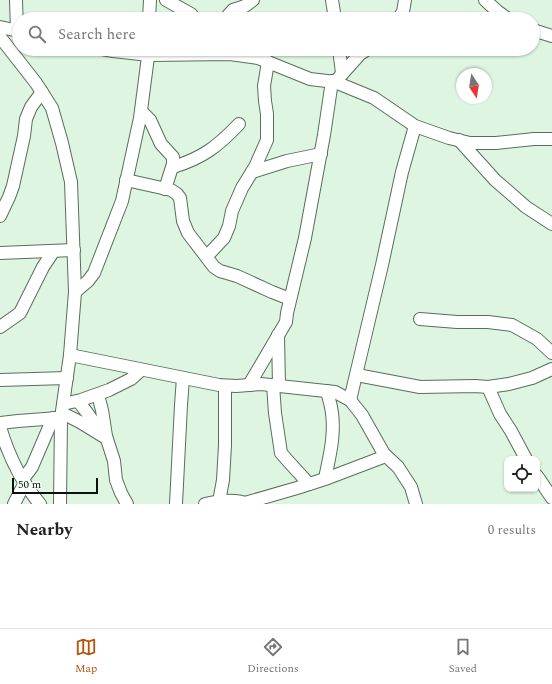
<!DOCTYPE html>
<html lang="en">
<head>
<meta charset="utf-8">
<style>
	body { margin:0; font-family:Spectral,serif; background:#f6f6f6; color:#222 }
	.controls { position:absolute; right:12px; bottom:12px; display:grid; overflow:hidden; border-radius:8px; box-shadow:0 1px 3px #0004 }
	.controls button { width:36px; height:36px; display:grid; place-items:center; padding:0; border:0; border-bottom:1px solid #e0e0e0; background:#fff; color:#222; font:20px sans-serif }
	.compass { position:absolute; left:456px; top:68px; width:36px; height:36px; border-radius:50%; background:#fff; box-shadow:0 1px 3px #0004; rotate:168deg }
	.scale { position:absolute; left:12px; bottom:10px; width:86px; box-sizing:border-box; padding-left:4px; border:2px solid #09120b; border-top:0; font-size:11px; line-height:14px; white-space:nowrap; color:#09120b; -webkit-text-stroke:3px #f4fef6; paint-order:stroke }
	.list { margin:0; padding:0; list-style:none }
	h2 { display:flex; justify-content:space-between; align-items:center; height:52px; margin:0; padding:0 16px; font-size:17px }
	h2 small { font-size:13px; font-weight:400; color:#767676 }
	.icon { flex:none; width:22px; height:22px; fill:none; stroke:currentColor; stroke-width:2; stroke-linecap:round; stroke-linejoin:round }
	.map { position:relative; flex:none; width:552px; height:504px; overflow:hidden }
	.search { position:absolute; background:#fff; box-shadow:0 1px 3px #0004; left:12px; right:12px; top:12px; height:44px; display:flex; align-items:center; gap:10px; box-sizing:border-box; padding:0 14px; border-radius:22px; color:#767676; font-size:15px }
	.sheet { height:124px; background:#fff }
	nav { display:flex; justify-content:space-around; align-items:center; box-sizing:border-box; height:56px; border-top:1px solid #e0e0e0; background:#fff; font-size:11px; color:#767676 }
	nav a { display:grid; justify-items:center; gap:2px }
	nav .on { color:#b45309 }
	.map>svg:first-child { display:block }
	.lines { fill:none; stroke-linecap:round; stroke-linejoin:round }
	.street-casing { stroke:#586e5c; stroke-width:14 }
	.street { stroke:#fff; stroke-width:12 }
</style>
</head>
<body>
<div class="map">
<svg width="552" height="504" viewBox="0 0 552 504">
	<rect width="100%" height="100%" fill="#ddf5e1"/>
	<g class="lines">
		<defs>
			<g id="street">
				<path d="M16,0L17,31"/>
				<path d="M166,0L191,14L195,19"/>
				<path d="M332,0L335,19"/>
				<path d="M485,0L497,11L508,19"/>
				<path d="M149,19L150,0"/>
				<path d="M225,19L233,10L245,6L253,0"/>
				<path d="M398,19L403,12L405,0"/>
				<path d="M0,27L19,31"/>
				<path d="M533,30L552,36"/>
				<path d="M0,37L36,83L52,108L62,143L71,182L75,292L70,355L61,418L60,504"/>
				<path d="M102,49L113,51L149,55L230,54L258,58L310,79L335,82L374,98L415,126L449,138L470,143H496L534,139H552"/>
				<path d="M339,49L342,73"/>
				<path d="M335,82L360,54L368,49"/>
				<path d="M141,111L150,120L161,144L173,157V164L165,189"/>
				<path d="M459,140L495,180L526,207L552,224"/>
				<path d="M173,167C203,158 218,146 239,124"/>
				<path d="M252,172L287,161L321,154"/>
				<path d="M126,180L171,190L177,194L180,198L183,221L188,233L214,267L220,271L237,276L272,292L290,299"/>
				<path d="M0,216L9,197L13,186L24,136L26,119L31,107L42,92"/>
				<path d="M0,253L74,250"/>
				<path d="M207,256L224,238L229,226L232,211L242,188L255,167L267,140V114L265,101L264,86L268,62"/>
				<path d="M75,292L88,281L94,273L122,201L140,118L149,49"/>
				<path d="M420,319L457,322H488L512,325L537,339L552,353"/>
				<path d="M0,327L20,313L43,267L53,252"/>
				<path d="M278,335L279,386"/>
				<path d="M70,355L219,385L236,386L261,384L335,392L350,400L362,415L384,454L398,467L411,487L416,504"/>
				<path d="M357,375L420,387L475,386L488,387L509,384L532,378L552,369"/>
				<path d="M0,380L67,378"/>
				<path d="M249,385L286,322L287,313L305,238L324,135L332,81"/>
				<path d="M273,385L275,413L281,453L288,461L309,484"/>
				<path d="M488,387L500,414L511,431L526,459"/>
				<path d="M98,395L102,410L106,436L114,461L116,480L121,493L127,504"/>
				<path d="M350,400L382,265L402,172L415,126"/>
				<path d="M78,401C86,411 94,420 99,433"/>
				<path d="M63,404L81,400L109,390L131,379L141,370"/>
				<path d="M62,413L80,422L106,438"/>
				<path d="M0,423L18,421L58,418"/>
				<path d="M0,427C8,454 22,483 40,504"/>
				<path d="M537,476L552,498"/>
				<path d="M325,478C330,455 336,431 331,407C330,402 328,396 327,391"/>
				<path d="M23,479L32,467L53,418"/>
				<path d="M219,502L223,480L225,445V386"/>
				<path d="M245,503L297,488L328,478L386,456"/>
				<path d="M14,504L20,492L25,483"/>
				<path d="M176,504L181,405L183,378"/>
				<path d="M205,504C218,501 235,498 248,504"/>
			</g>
		</defs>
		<!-- street casing -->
		<use href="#street" class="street-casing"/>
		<!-- street -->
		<use href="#street" class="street"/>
	</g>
</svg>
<div class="controls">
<button><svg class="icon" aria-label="locate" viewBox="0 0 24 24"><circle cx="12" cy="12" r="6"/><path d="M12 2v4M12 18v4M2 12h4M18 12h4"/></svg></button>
</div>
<svg class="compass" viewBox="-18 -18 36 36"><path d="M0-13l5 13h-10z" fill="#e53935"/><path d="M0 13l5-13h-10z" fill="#767676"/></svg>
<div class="scale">50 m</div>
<div class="search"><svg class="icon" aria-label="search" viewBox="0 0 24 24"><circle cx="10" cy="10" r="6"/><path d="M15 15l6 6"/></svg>Search here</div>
</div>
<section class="sheet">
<h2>Nearby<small>0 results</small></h2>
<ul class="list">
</ul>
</section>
<nav>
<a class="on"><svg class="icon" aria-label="map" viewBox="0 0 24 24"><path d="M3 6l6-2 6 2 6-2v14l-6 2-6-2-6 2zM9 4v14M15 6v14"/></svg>Map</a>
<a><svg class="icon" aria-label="directions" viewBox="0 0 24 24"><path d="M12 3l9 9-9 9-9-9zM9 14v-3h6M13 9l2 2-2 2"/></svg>Directions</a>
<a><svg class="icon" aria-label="saved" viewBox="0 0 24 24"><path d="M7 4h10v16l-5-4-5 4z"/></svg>Saved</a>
</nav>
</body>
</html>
